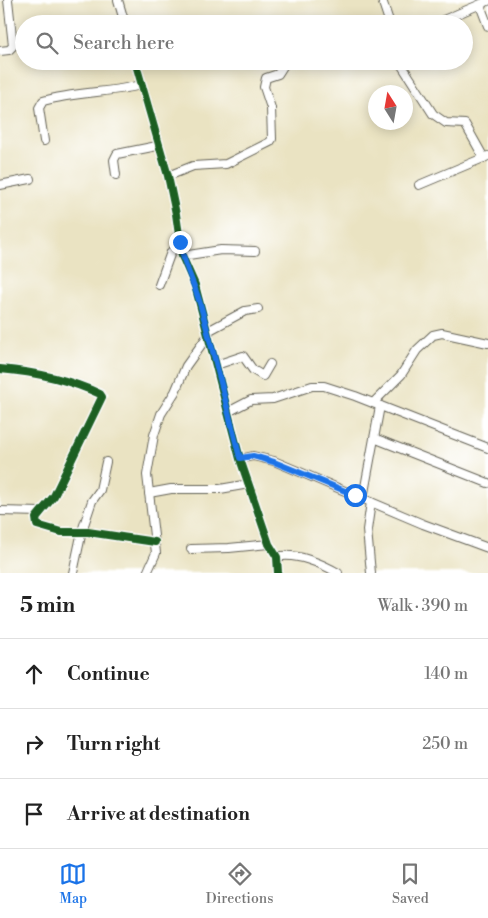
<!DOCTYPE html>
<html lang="en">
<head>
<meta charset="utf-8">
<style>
	body { margin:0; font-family:"Libre Bodoni",serif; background:#f6f6f6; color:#222 }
	.compass { position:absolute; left:368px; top:85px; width:45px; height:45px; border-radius:50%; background:#fff; box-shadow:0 2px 12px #0003; rotate:349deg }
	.stop { position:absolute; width:15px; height:15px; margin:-11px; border:4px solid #1a73e8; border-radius:50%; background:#fff }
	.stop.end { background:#1a73e8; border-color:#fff; box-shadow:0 1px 5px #0008 }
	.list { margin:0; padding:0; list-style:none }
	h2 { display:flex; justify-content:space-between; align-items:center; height:65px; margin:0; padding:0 20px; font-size:21px }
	h2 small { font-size:16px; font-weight:400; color:#767676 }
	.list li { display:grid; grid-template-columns:32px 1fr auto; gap:15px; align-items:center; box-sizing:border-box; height:70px; padding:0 20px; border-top:1px solid #e0e0e0 }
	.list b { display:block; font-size:19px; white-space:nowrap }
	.list em { font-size:16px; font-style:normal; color:#767676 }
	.icon { flex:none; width:28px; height:28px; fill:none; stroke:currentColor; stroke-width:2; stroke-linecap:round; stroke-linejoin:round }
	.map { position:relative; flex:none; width:488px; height:573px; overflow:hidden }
	.search { position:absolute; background:#fff; box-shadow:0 2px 12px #0003; left:15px; right:15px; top:15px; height:55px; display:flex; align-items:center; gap:12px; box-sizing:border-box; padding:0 18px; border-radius:28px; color:#767676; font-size:19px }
	.sheet { height:275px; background:#fff }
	nav { display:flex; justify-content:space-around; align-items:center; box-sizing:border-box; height:70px; border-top:1px solid #e0e0e0; background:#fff; font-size:14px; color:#767676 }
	nav a { display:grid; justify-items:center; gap:2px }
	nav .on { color:#1a73e8 }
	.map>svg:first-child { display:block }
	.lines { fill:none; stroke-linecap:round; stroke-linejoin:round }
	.street-casing { stroke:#646256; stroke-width:10 }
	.street { stroke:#fff; stroke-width:8 }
	.cycleway-casing { stroke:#fff; stroke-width:11 }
	.cycleway { stroke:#1b5e20; stroke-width:8 }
	.route { stroke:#1a73e8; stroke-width:6 }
</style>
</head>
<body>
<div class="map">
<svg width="488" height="573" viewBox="0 0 488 573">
	<rect width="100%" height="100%" fill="#fff"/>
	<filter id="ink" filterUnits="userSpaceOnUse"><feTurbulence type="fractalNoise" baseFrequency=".02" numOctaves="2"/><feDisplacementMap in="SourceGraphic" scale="10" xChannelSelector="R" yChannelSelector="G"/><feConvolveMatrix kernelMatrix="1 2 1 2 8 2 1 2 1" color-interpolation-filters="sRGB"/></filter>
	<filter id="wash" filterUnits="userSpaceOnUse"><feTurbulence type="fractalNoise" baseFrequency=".0096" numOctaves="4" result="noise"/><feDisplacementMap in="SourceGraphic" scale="20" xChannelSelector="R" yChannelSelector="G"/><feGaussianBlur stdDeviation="1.12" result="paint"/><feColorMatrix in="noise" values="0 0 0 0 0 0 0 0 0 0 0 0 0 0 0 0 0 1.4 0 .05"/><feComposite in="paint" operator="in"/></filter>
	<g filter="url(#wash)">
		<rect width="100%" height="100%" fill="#eae3c2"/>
	</g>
	<g filter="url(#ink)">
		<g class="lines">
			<defs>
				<g id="street">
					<path d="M118,0L125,24"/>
					<path d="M382,0L390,24"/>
					<path d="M480,5L488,26"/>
					<path d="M301,23V24"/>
					<path d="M434,24L488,1"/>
					<path d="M0,51L9,50L13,46L8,0"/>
					<path d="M135,61L168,176L176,214L182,256L195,285L240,459L269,544L277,557L278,573"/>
					<path d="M399,61L433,114L446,123L465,124L484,158"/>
					<path d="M44,141L39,108L43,101C75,92 108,93 141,85"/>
					<path d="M116,175L114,160L117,154L157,146"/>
					<path d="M168,176L193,166L226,164L270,142L272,139L271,108L264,87L266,78L278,74L285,63L324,61"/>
					<path d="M0,185L30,179"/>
					<path d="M419,185L488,156"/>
					<path d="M182,256L221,250L255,251"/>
					<path d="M159,285L171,252L180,242"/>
					<path d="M208,331L245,311L258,309"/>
					<path d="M216,365L243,356L253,370L263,376L270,364"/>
					<path d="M0,369C35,372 68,379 100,394L102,397L54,496L36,518L37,525L61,532H88L155,542"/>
					<path d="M373,403L401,375L417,350L433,335L442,333L488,343"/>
					<path d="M228,412L251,400L273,399L312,386H324L355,396L488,448"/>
					<path d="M374,438L488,483"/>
					<path d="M240,459L253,456L274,461L423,524L488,548"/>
					<path d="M149,493L171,489H220L249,484"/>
					<path d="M363,498L380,406"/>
					<path d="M371,502L367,530L371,573"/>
					<path d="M0,511L41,512"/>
					<path d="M191,549L229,548L269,544"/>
					<path d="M277,557C295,552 323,564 338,573"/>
					<path d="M73,573L82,531L92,501L100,490L106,462"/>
					<path d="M147,573L156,553L147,475L154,435L161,414L175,392L186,366L209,334"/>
				</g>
			</defs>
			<!-- street casing -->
			<use href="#street" class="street-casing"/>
			<!-- street -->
			<use href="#street" class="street"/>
			<defs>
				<g id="cycleway">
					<path d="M135,61L168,176L176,214L182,256L195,285L240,459L269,544L277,557L278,573"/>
					<path d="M0,369C35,372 68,379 100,394L102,397L54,496L36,518L37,525L61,532H88L155,542"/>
				</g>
			</defs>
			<!-- cycleway casing -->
			<use href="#cycleway" class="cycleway-casing"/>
			<!-- cycleway -->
			<use href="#cycleway" class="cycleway"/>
		</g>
	</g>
	<g class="lines" filter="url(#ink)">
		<!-- route -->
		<path class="route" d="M180,242C183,265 195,284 201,307C215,357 227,408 240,458L253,456L274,462L355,495"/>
	</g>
</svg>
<svg class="compass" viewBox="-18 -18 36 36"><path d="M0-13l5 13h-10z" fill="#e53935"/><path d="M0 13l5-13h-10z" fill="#767676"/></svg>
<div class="stop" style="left:355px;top:495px"></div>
<div class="stop end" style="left:180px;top:242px"></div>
<div class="search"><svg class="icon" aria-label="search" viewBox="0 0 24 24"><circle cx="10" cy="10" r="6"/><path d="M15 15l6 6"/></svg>Search here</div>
</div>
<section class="sheet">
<h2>5 min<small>Walk · 390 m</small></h2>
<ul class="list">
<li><svg class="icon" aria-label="ahead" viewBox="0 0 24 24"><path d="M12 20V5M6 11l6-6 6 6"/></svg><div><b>Continue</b></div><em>140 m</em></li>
<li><svg class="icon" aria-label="right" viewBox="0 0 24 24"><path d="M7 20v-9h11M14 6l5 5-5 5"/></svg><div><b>Turn right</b></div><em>250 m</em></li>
<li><svg class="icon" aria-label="arrive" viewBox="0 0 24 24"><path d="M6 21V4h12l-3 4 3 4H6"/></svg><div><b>Arrive at destination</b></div></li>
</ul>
</section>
<nav>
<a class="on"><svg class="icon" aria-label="map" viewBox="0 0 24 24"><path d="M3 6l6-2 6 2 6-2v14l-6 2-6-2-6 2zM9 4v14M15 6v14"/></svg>Map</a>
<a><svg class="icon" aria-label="directions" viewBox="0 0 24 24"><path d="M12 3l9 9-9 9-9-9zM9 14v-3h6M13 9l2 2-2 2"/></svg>Directions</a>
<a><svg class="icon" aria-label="saved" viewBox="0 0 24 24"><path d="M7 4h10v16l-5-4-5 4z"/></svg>Saved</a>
</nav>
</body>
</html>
